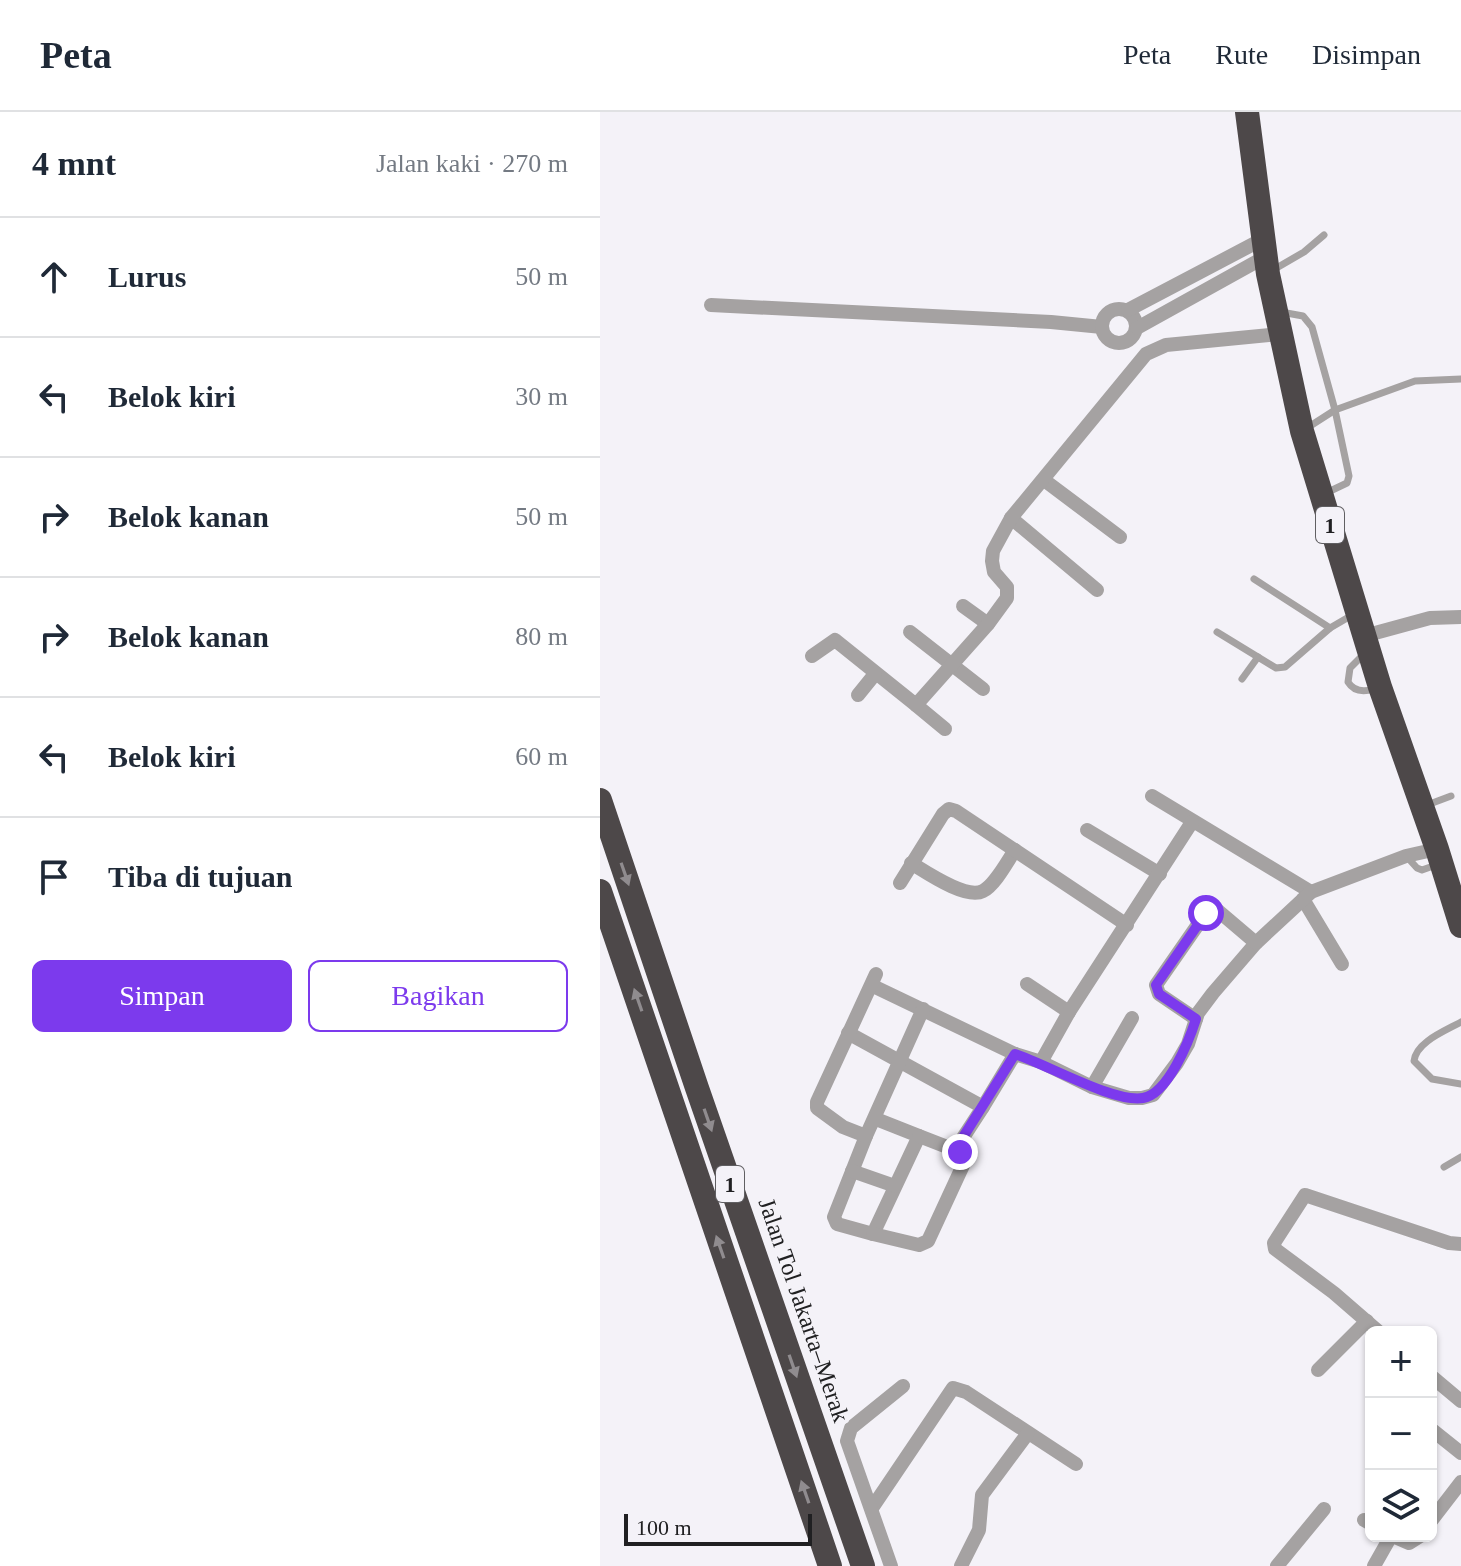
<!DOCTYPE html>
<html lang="id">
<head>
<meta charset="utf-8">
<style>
	body { margin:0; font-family:Georgia,serif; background:#f2f2f3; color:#1f2937 }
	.controls { position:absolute; right:24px; bottom:24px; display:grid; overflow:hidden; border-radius:12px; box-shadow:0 2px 6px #0004 }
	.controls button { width:72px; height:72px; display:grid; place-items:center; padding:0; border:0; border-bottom:2px solid #e0e1e3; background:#fff; color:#1f2937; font:40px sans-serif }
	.scale { position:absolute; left:24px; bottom:20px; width:188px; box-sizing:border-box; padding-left:8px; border:4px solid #202022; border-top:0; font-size:22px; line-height:28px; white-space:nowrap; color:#202022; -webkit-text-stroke:6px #f4f2f8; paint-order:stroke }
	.stop { position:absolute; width:24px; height:24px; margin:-18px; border:6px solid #7c3aed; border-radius:50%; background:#fff }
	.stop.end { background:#7c3aed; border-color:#fff; box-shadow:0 2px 8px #0008 }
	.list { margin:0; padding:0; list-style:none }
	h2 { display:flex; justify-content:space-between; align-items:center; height:104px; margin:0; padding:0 32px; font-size:34px }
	h2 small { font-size:26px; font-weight:400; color:#747a83 }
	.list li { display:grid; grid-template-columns:52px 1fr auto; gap:24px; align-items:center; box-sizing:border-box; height:120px; padding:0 32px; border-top:2px solid #e0e1e3 }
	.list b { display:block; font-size:30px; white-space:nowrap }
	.list em { font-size:26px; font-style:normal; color:#747a83 }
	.actions { display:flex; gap:16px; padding:24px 32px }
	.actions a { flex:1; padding:18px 0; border:2px solid #7c3aed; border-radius:12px; text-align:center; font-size:28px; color:#7c3aed }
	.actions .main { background:#7c3aed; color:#fff }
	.icon { flex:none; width:44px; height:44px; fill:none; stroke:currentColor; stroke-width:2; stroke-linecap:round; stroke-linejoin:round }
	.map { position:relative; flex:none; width:861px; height:1454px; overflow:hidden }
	header { display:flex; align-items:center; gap:48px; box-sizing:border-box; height:112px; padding:0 40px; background:#fff; border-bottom:2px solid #e0e1e3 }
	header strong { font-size:38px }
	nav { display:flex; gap:44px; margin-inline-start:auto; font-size:28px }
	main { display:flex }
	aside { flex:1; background:#fff }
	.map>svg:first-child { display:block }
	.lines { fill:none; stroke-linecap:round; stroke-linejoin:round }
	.lane { stroke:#a5a2a2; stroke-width:7 }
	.street { stroke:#a5a2a2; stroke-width:14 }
	.highway { stroke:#4d4849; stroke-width:24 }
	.oneway { fill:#908c8f }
	.route { stroke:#7c3aed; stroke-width:10 }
	.labels { text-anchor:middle; stroke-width:8; stroke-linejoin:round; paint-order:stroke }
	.shield { fill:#f4f2f8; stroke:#605f62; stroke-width:2 }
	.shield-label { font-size:22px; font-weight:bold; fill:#202022 }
	.street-label { font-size:24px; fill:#202022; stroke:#f4f2f8 }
</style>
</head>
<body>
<header>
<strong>Peta</strong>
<nav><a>Peta</a><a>Rute</a><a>Disimpan</a></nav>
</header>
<main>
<aside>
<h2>4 mnt<small>Jalan kaki · 270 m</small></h2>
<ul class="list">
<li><svg class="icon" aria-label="ahead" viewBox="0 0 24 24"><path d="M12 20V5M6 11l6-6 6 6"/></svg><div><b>Lurus</b></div><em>50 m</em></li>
<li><svg class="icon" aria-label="left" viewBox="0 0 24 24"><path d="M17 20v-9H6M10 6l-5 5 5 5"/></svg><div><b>Belok kiri</b></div><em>30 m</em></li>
<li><svg class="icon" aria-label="right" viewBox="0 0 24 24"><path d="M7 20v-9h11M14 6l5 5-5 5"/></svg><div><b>Belok kanan</b></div><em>50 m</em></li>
<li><svg class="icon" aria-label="right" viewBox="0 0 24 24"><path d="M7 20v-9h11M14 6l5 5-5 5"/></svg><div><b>Belok kanan</b></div><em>80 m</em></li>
<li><svg class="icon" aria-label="left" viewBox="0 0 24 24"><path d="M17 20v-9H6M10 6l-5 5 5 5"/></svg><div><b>Belok kiri</b></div><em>60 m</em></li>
<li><svg class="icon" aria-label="arrive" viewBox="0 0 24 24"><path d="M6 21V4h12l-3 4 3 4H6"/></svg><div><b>Tiba di tujuan</b></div></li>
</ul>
<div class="actions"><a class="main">Simpan</a><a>Bagikan</a></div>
</aside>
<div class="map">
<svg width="861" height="1454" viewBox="0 0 861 1454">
	<rect width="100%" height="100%" fill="#f4f2f8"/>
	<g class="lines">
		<!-- lane -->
		<g class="lane">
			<path d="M673,158L704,140L724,123"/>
			<path d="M681,200L703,204L712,215L735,298L707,316"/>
			<path d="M726,381L747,371L749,364L735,298L815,269L861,267"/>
			<path d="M654,467L730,516"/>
			<path d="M617,520L676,556L685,555L730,516L754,502"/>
			<path d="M766,540L750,556L748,570C754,580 764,580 774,577"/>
			<path d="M642,567L658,545"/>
			<path d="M827,693L851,684"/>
			<path d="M807,745L817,756L822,758L836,753"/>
			<path d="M861,910C845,919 816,930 814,949L832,967L861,972"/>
			<path d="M844,1055L861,1045"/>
		</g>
		<!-- street -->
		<g class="street">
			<path d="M111,193L451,210L502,215"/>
			<circle cx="519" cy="214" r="17"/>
			<path d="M528,198L663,127"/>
			<path d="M537,216L665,145"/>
			<path d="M444,368L520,425"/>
			<path d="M411,406L497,478"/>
			<path d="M363,494L388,512"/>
			<path d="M310,520L383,577"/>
			<path d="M764,524L830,506L861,505"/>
			<path d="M212,544L235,528L316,593L388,512L407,486V475L394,460L392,449L393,439L411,406L546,242L566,233L680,222"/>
			<path d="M258,583L275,562"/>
			<path d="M316,593L345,617"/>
			<path d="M552,684L711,780"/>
			<path d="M487,718L560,762"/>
			<path d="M311,751C326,760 366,788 383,779C395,773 407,750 415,738"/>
			<path d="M300,771L343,702L349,697L356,699L527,813"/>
			<path d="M703,787L742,852"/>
			<path d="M427,872L469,900"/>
			<path d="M273,874L415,942L441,950L492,975L529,986H542L553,983L577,951L588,932L598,901L613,881L656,831L711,780L806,744L837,737"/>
			<path d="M596,907L559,882L556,873L606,801L611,797H616L656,831"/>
			<path d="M248,921L383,995L415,942"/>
			<path d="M441,950L469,900L592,710"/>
			<path d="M492,975L532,906"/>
			<path d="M276,1007L319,1024L273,1122L237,1112L234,1105L266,1024L323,897"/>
			<path d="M266,1024L243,1015L217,996V990L276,862"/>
			<path d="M319,1024L355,1038L383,995"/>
			<path d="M252,1059L295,1074"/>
			<path d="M273,1122L319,1133L328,1129L365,1049L364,1044L355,1038"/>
			<path d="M779,1220L734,1181L675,1137L674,1131L705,1083L849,1131L861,1132"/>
			<path d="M718,1258L767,1209"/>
			<path d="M831,1264L861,1289"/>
			<path d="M831,1317L861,1341"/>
			<path d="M272,1396L353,1276L366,1280L476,1352"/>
			<path d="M764,1408L771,1412"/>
			<path d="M831,1409L861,1370"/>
			<path d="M793,1424L809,1431L820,1424"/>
			<path d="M291,1454L247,1329L251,1316L303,1274"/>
			<path d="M361,1454L379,1418L382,1383L428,1321"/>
			<path d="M677,1454L724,1397"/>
			<path d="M774,1454L791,1424"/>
		</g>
		<!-- highway -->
		<g class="highway">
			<path d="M647,0L668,162L702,319L780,575L837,737L861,814"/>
			<path d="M0,688L97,976L263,1454"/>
			<path d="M0,779L230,1454"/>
		</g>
	</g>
	<!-- one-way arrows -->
	<defs><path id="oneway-solid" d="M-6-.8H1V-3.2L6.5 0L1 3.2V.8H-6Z" transform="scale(2)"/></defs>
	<g class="oneway">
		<use href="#oneway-solid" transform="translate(25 762) rotate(71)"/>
		<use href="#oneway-solid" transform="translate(38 888) rotate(-109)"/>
		<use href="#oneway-solid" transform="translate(108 1008) rotate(71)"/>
		<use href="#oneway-solid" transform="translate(120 1135) rotate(-109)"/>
		<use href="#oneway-solid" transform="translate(193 1254) rotate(71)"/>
		<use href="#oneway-solid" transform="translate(205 1380) rotate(-109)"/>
	</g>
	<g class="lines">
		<!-- route -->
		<path class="route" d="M360,1040L355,1038L415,942C446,952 514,991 543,986C568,982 589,929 596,907L559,882L556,873L606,801"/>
	</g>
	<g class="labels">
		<!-- shield labels -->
		<g class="shield">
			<rect x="716" y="395" width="28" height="36" rx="6"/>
			<rect x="116" y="1054" width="28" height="36" rx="6"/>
		</g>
		<g class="shield-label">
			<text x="730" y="421">1</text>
			<text x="130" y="1080">1</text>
		</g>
		<!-- street labels -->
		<g class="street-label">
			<text transform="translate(204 1198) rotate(71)" y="8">Jalan Tol Jakarta–Merak</text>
		</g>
	</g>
</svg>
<div class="controls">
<button>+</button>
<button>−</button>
<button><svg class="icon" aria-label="layers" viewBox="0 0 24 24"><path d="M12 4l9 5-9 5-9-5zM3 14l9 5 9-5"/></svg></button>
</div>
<div class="scale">100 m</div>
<div class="stop" style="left:606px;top:801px"></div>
<div class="stop end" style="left:360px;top:1040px"></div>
</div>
</main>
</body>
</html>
